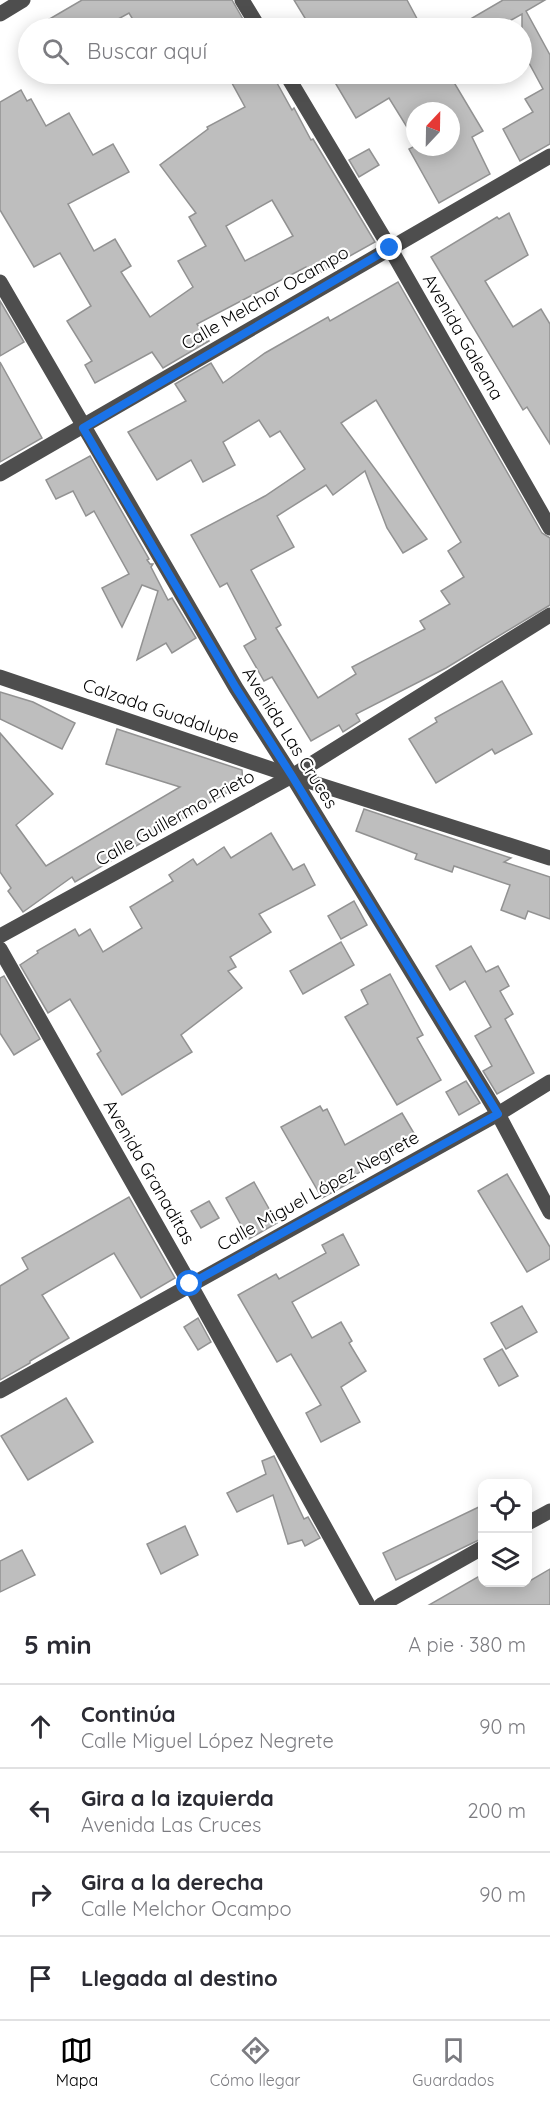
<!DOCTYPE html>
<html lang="es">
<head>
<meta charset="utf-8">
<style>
	body { margin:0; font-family:Quicksand,sans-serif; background:#f7f7f7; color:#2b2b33 }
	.controls { position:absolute; right:18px; bottom:18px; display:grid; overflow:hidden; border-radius:12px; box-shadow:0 3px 15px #0003 }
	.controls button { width:54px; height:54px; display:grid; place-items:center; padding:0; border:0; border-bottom:2px solid #e1e1e2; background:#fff; color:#2b2b33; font:30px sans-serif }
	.compass { position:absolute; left:406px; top:102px; width:54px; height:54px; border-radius:50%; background:#fff; box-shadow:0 3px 15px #0003; rotate:22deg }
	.stop { position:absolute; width:18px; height:18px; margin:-14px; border:4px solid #1a73e8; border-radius:50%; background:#fff }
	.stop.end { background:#1a73e8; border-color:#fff; box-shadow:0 2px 6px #0008 }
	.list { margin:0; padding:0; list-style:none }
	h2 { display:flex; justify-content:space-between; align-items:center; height:78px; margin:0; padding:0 24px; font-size:26px }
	h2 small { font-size:20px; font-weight:400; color:#7c7c81 }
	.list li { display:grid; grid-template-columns:39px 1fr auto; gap:18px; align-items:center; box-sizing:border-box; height:84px; padding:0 24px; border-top:2px solid #e1e1e2 }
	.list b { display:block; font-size:22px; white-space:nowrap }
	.list p { margin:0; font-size:20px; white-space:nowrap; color:#7c7c81 }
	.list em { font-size:20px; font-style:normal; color:#7c7c81 }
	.icon { flex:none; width:33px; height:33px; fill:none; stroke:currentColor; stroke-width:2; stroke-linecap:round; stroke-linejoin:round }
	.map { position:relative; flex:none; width:550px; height:1605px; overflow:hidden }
	.search { position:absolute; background:#fff; box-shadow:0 3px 15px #0003; left:18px; right:18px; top:18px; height:66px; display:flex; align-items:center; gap:15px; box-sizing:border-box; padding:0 21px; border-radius:33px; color:#7c7c81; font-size:22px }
	.sheet { height:414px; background:#fff }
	nav { display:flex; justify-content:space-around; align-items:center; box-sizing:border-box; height:84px; border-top:2px solid #e1e1e2; background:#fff; font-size:16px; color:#7c7c81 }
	nav a { display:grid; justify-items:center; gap:3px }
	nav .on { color:#000 }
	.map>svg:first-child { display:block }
	.building { fill:#bebebe; stroke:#929292; stroke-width:1.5; fill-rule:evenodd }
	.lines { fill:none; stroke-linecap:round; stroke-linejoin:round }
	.minor { stroke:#4e4e4e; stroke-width:15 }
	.route { stroke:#1a73e8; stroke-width:8 }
	.labels { text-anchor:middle; stroke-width:4.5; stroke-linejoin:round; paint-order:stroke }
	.street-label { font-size:18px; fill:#000; stroke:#fff }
</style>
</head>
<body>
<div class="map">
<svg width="550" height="1605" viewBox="0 0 550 1605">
	<rect width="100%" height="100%" fill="#fff"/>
	<!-- building -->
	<g class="building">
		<path d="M82,0H232L248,28H138L129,13L102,28H34Z"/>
		<path d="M294,0H407L422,28H311Z"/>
		<path d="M503,0H545L526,11L550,55V144L520,161L503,129L533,112L525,99L543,89L522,50V14L497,28H455Z"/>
		<path d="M227,74H272L292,110L294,108L311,140L313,139L375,242L312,277L306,267L197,324L209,341L163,368L152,352L95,383L85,365L92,361L67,321L91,306L60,253L34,267L0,210V102L21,90L27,101L31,99L46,126L69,113L93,155L113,144L129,172L68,204L94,251L115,239L131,266L121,272L150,317L193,287L178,261L206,246L189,217L196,213L160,165L208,129L207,127L245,107ZM272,200L293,236L245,261L226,226Z"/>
		<path d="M330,74H449L483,131L472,137L490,174L439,203L409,149L415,146L451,147V111H415V140L389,98L356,118Z"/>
		<path d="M369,149L379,165L359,177L349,160Z"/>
		<path d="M509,213L528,255L485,281L513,327L541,309L550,324V444L527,407L523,410L431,257L497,217L499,219Z"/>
		<path d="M398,282L542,533L550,538V605L446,668L356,714L360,721L343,732L339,725L311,741L272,677L264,681L244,646L256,639L227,583L220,587L191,535L265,496L305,469L280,431L270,437L259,420L223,442L235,465L203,482L191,460L157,480L128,432L186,401L175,384L211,363L223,383L265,353L328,317L330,321ZM376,400L461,542L448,551L464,577L441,591L450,604L420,621L425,629L352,667L356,674L318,698L276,628L281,625L251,570L294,547L277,516L326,485L333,495L365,471L387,528L403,553L427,539L341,423Z"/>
		<path d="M0,301L24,342L0,356Z"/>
		<path d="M0,362L42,438L0,462Z"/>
		<path d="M90,456L149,559L147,560L150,564H153L151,567L168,600L172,598L196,638L172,653L166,643L137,660L158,591L142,585L122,627L102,588L129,574L94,511L86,516L73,491L56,499L46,480Z"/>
		<path d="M502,681L532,734L495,754L492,749L436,783L409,739L437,722L435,718Z"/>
		<path d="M0,692L33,702L75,723L62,749L0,719Z"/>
		<path d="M117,729L242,770L243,783L75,882L72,877L23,912L8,891L11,888L0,872V733L53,794L16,825L46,866L180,787L106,764Z"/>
		<path d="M364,809L511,858L504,862L550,877V919L528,911L525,919L501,910L510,885L454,866L452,872L415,859L417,854L356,831Z"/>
		<path d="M271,833L293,870L304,864L315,885L259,914L271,932L230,957L236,967L228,971L242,988L181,1035L192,1052L122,1095L97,1054L101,1051L70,999L48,1013L20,965L38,953L37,951L75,929L79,936L90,929L103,952L142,928L130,907L173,881L169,875L193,859L197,865L224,847L231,858Z"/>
		<path d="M354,901L367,925L341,939L328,916Z"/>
		<path d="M341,942L354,965L303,994L290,971Z"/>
		<path d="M471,946L486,972L498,966L509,986L500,991L513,1014L505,1019L534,1073L497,1094L483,1071L492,1066L475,1036L491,1027L465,981L450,990L436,966Z"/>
		<path d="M390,974L423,1035L417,1038L441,1080L397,1105L345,1017L368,1004L361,990Z"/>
		<path d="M4,976L40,1039L14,1055L0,1033V978Z"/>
		<path d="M466,1081L480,1103L459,1115L446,1092Z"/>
		<path d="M320,1106L323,1111L327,1109L345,1145L402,1113L418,1140L351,1177L353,1181L322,1198L281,1127Z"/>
		<path d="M507,1174L550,1247V1259L527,1272L478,1191Z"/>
		<path d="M254,1182L277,1223L249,1239L226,1198Z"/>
		<path d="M129,1197L175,1278L141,1298L114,1253L42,1295L69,1338L30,1361V1363L0,1380V1286L28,1269L22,1258Z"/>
		<path d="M209,1201L219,1218L201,1228L191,1211Z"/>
		<path d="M343,1234L359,1265L292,1302L312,1338L341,1322L352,1341L349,1343L366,1371L341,1387L360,1422L321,1442L306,1413L321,1405L291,1354L277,1362L238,1295L276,1274L279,1279L326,1253L322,1245Z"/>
		<path d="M522,1306L537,1332L506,1349L491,1323Z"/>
		<path d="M198,1318L211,1342L198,1350L184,1327Z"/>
		<path d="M502,1349L518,1376L499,1386L484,1359Z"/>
		<path d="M66,1398L93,1442L28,1480L1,1436Z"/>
		<path d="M274,1456L304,1519L308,1517L320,1538L305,1546L302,1540L288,1544L273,1495L237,1512L227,1493L266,1474L262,1461Z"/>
		<path d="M483,1505V1538L396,1580L383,1553Z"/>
		<path d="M185,1526L198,1555L161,1574L147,1544Z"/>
		<path d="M22,1550L35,1575L0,1592V1561Z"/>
		<path d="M550,1569V1605H429L483,1574V1582H528Z"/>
	</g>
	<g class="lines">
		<!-- minor -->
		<g class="minor">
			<path d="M242,0L259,28"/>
			<path d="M0,14L23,0"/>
			<path d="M286,74L390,248L550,528"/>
			<path d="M0,282L236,688L292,776L498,1114L550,1212"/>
			<path d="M0,474L550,156"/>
			<path d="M0,677L292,776L550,858"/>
			<path d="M0,936L292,776L550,615"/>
			<path d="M0,949L190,1284L368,1605"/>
			<path d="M0,1391L498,1114L550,1082"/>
			<path d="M528,1523L550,1511"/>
			<path d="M381,1605L482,1548"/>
		</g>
	</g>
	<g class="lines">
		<!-- route -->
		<path class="route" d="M190,1284L498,1114L292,776L236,688L83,428L390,248"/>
	</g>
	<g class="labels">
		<!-- street labels -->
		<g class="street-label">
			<text transform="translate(265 298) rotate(-30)" y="6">Calle Melchor Ocampo</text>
			<text transform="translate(463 337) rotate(60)" y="6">Avenida Galeana</text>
			<text transform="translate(161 711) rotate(19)" y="6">Calzada Guadalupe</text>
			<text transform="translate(290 738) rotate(58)" y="6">Avenida Las Cruces</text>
			<text transform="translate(175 818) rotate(-29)" y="6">Calle Guillermo Prieto</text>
			<text transform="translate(149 1172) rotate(60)" y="6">Avenida Granaditas</text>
			<text transform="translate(318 1191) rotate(-29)" y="6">Calle Miguel López Negrete</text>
		</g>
	</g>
</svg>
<div class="controls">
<button><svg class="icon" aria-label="locate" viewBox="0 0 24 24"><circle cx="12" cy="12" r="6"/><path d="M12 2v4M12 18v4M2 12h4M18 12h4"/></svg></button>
<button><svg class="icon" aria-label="layers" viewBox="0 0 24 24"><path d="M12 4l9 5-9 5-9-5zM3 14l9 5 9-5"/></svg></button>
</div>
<svg class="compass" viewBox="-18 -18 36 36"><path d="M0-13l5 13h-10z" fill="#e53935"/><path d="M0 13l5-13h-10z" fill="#7c7c81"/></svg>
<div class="stop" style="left:190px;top:1284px"></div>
<div class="stop end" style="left:390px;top:248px"></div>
<div class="search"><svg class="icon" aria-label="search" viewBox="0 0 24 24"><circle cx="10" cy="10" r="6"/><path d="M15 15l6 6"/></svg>Buscar aquí</div>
</div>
<section class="sheet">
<h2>5 min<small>A pie · 380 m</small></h2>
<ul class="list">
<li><svg class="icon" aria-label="ahead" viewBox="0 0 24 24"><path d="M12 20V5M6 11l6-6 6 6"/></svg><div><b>Continúa</b><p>Calle Miguel López Negrete</p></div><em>90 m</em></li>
<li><svg class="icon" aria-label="left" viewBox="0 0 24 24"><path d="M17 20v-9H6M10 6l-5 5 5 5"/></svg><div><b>Gira a la izquierda</b><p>Avenida Las Cruces</p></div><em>200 m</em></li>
<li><svg class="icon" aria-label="right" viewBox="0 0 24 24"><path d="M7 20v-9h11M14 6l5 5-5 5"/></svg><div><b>Gira a la derecha</b><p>Calle Melchor Ocampo</p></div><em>90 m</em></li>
<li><svg class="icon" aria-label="arrive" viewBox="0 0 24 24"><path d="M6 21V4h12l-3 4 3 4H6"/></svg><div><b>Llegada al destino</b></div></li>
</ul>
</section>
<nav>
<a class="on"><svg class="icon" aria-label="map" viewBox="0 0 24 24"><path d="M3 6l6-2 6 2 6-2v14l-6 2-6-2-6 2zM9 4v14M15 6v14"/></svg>Mapa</a>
<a><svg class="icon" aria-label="directions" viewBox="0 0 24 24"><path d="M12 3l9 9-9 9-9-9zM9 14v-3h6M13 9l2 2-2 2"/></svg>Cómo llegar</a>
<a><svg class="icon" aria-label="saved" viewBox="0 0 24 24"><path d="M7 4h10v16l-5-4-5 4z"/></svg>Guardados</a>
</nav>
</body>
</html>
